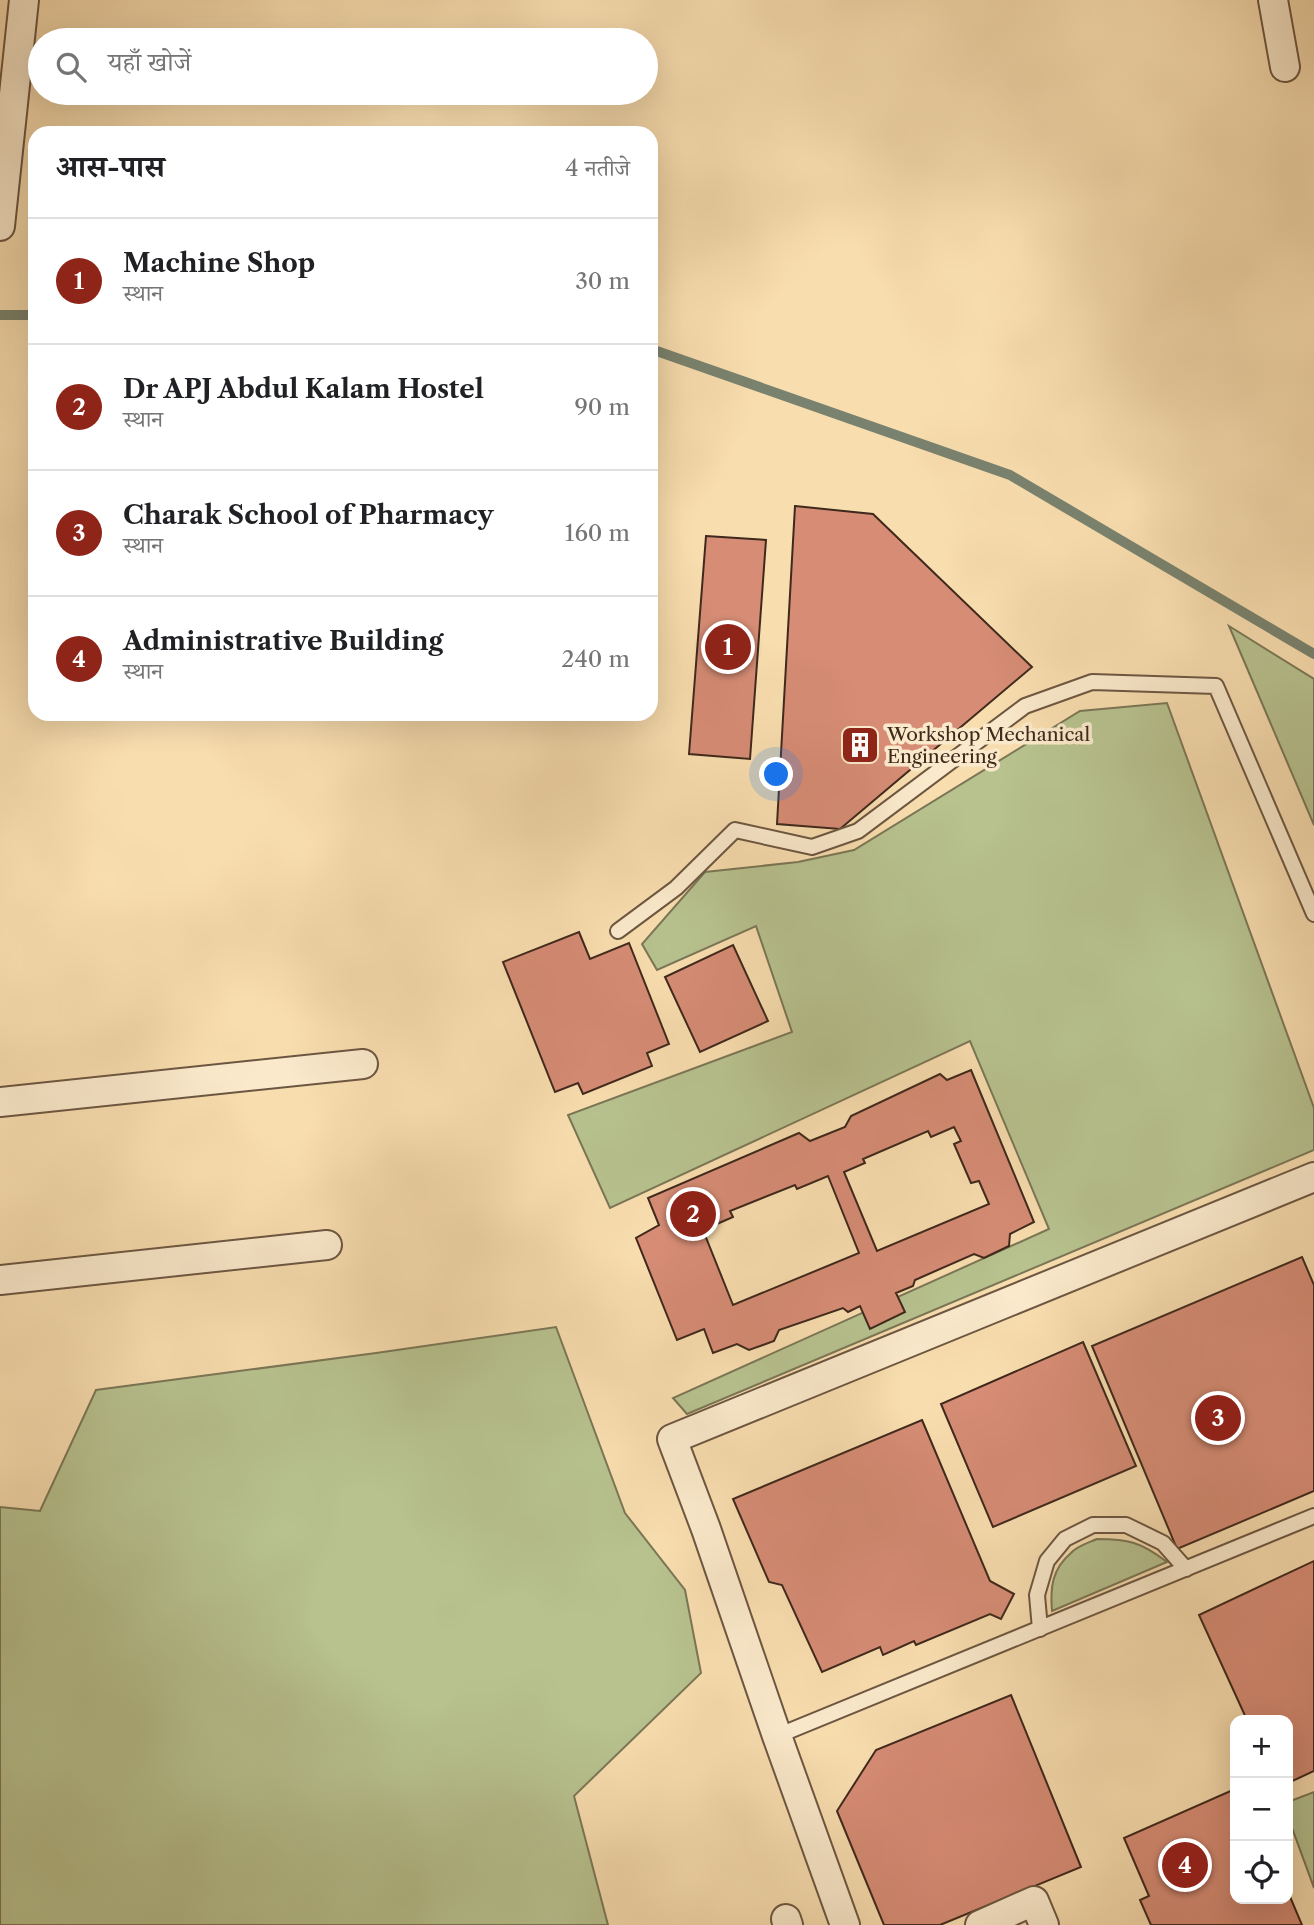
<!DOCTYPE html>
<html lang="hi">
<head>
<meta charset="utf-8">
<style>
	body { margin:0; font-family:"Libre Caslon Text","Noto Serif Devanagari",serif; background:#f2f2f2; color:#202124 }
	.controls { position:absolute; right:21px; bottom:21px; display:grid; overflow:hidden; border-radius:14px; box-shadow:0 7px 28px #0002 }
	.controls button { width:63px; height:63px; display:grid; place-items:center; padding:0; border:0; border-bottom:2px solid #e0e0e0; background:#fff; color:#202124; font:35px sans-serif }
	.you { position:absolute; left:777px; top:775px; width:24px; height:24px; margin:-18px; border:5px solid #fff; border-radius:50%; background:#1a73e8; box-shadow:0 0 0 10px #1a73e833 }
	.badge { display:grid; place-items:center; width:46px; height:46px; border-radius:50%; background:#8f2418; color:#fff; font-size:23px; font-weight:700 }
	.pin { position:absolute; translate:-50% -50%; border:4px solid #fff; box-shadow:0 2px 7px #0006 }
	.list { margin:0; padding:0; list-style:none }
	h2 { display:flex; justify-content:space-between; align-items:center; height:91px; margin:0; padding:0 28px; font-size:30px }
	h2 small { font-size:23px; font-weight:400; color:#757577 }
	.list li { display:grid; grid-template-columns:46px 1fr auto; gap:21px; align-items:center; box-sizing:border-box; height:126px; padding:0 28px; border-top:2px solid #e0e0e0 }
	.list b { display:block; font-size:26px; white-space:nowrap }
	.list p { margin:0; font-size:23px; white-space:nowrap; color:#757577 }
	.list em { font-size:23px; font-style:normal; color:#757577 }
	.icon { flex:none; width:38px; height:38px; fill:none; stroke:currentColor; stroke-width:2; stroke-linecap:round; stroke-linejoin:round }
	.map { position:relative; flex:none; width:1314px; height:1925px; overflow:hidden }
	.search { position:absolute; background:#fff; box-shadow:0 7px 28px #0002; left:28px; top:28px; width:630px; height:77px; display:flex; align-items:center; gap:18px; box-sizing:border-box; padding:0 24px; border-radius:38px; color:#757577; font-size:26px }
	.panel { position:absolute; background:#fff; box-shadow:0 7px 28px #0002; left:28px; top:126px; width:630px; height:595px; border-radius:21px }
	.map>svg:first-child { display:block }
	.green { fill:#b7c28f; stroke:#7b7656; stroke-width:2 }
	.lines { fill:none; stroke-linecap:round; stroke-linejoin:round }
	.stream { stroke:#79826e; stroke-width:10 }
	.building { fill:#d68c75; stroke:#3f291c; stroke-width:2; fill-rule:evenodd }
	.service-casing { stroke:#6d5641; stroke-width:18 }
	.minor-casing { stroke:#6d5641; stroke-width:32 }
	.service { stroke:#fae9cb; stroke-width:14 }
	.minor { stroke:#fae9cb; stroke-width:28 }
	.labels { text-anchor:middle; stroke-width:7; stroke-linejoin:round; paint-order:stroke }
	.poi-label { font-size:19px; fill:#3f291c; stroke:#fae9cb; text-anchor:start }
</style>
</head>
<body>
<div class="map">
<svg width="1314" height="1925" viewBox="0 0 1314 1925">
	<rect width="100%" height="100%" fill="#f8ddaf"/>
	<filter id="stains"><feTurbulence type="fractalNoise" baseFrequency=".00286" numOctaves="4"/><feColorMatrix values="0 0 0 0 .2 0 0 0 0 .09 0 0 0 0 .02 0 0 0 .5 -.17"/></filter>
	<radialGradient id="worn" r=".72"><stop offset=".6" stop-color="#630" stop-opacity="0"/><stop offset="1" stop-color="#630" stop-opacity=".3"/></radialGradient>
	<!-- green -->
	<g class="green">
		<path d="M1229,626L1314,679V825Z"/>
		<path d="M1167,703L1314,1108V1150L687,1414L673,1398L1049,1229L970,1041L610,1208L568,1115L792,1032L756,926L657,970L642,944L705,872L798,862L854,850L1080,711Z"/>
		<path d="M556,1327L625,1513L685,1590L701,1673L574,1796L608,1925H0V1507L40,1511L96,1390L376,1353Z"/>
		<path d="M1097,1539C1128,1539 1141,1542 1167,1562L1052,1611C1050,1588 1052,1569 1071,1553C1077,1546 1088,1543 1097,1539Z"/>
		<path d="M1314,1792V1888L1288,1817V1802Z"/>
	</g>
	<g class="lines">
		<!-- stream -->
		<g class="stream">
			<path d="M0,315H35"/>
			<path d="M651,349L1010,475L1314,654"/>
		</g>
	</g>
	<!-- building -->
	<g class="building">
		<path d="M795,506L873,514L1032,667L840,829L777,824Z"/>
		<path d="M706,536L766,540L750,759L689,754Z"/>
		<path d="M579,932L590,959L629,943L669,1044L647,1053L652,1066L583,1094L578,1083L555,1092L503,962Z"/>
		<path d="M733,945L768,1021L700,1052L665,977Z"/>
		<path d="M971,1070L1034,1222L1010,1234L1009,1246L984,1258L974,1254L915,1280L913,1286L896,1293L905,1312L870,1329L860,1306L848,1312L843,1308L779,1330L774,1341L749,1350L737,1344L713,1353L704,1329L677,1340L636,1238L659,1225L648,1198L799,1133L810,1141L845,1127L851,1116L940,1074L947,1080ZM954,1127L961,1141L954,1144L971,1183L979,1181L989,1204L877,1251L844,1172L865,1163L863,1159L928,1131L931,1137ZM828,1176L859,1253L733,1305L703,1230L733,1217L730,1211L795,1185L797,1189Z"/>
		<path d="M1302,1257L1314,1285V1491L1177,1549L1092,1346Z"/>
		<path d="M1083,1342L1136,1466L993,1527L941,1404Z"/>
		<path d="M922,1420L990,1581L1014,1594L1001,1619L990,1614L916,1645L914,1641L883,1655L880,1647L822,1672L782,1585L769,1582L733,1499Z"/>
		<path d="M1314,1561V1771L1288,1783V1720H1247L1199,1615Z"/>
		<path d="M1011,1695L1081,1867L940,1925H884L837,1811L876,1750Z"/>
		<path d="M1235,1789V1899H1288V1892L1302,1925H1151L1140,1900L1149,1896L1124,1838Z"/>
	</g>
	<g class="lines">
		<defs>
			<g id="service">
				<path d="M618,931L676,888L735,830L812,847L858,831L1025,706L1092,682L1216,686L1314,914"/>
				<path d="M1040,1629L1037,1595L1047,1561L1065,1539L1093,1525H1126L1163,1543L1186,1569"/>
				<path d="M777,1736L1314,1516"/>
			</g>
			<g id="minor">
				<path d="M1273,0L1285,67"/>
				<path d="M0,226L24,0"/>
				<path d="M0,1102L363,1064"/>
				<path d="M0,1280L327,1245"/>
				<path d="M786,1919L788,1925"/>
				<path d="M845,1925L777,1736L706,1529L672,1439L1314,1177"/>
				<path d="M980,1925L1034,1901L1044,1925"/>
			</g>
		</defs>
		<!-- service casing -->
		<use href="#service" class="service-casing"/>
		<!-- minor casing -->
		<use href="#minor" class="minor-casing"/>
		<!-- service -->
		<use href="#service" class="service"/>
		<!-- minor -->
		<use href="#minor" class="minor"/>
	</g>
	<!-- icons -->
	<defs>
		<symbol id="building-square" viewBox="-11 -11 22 22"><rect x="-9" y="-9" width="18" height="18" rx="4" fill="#8f2418" stroke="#fae9cb"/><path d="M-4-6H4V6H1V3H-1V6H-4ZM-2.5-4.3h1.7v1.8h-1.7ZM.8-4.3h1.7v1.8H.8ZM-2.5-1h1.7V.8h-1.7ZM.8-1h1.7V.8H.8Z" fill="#fff"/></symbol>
	</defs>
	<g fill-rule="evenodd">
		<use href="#building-square" x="838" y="723" width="44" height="44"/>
	</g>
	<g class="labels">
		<!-- poi labels -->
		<g class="poi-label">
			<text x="887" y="741">Workshop Mechanical<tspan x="887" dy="22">Engineering</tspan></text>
		</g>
	</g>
	<rect width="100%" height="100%" filter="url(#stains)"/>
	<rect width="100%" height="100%" fill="url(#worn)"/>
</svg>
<div class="controls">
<button>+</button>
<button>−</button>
<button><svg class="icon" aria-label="locate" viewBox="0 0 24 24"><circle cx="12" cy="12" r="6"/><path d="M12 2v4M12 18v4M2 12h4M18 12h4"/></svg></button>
</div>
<div class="you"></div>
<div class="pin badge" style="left:728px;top:647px">1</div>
<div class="pin badge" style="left:693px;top:1214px">2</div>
<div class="pin badge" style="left:1218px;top:1418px">3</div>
<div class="pin badge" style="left:1185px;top:1865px">4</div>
<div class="search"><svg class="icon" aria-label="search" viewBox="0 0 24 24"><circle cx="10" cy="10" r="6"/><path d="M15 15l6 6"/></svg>यहाँ खोजें</div>
<section class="panel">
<h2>आस-पास<small>4 नतीजे</small></h2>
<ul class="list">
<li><span class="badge">1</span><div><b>Machine Shop</b><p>स्थान</p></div><em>30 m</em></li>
<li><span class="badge">2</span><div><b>Dr APJ Abdul Kalam Hostel</b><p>स्थान</p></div><em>90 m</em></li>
<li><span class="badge">3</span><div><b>Charak School of Pharmacy</b><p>स्थान</p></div><em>160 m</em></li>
<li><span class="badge">4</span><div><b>Administrative Building</b><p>स्थान</p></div><em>240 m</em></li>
</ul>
</section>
</div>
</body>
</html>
